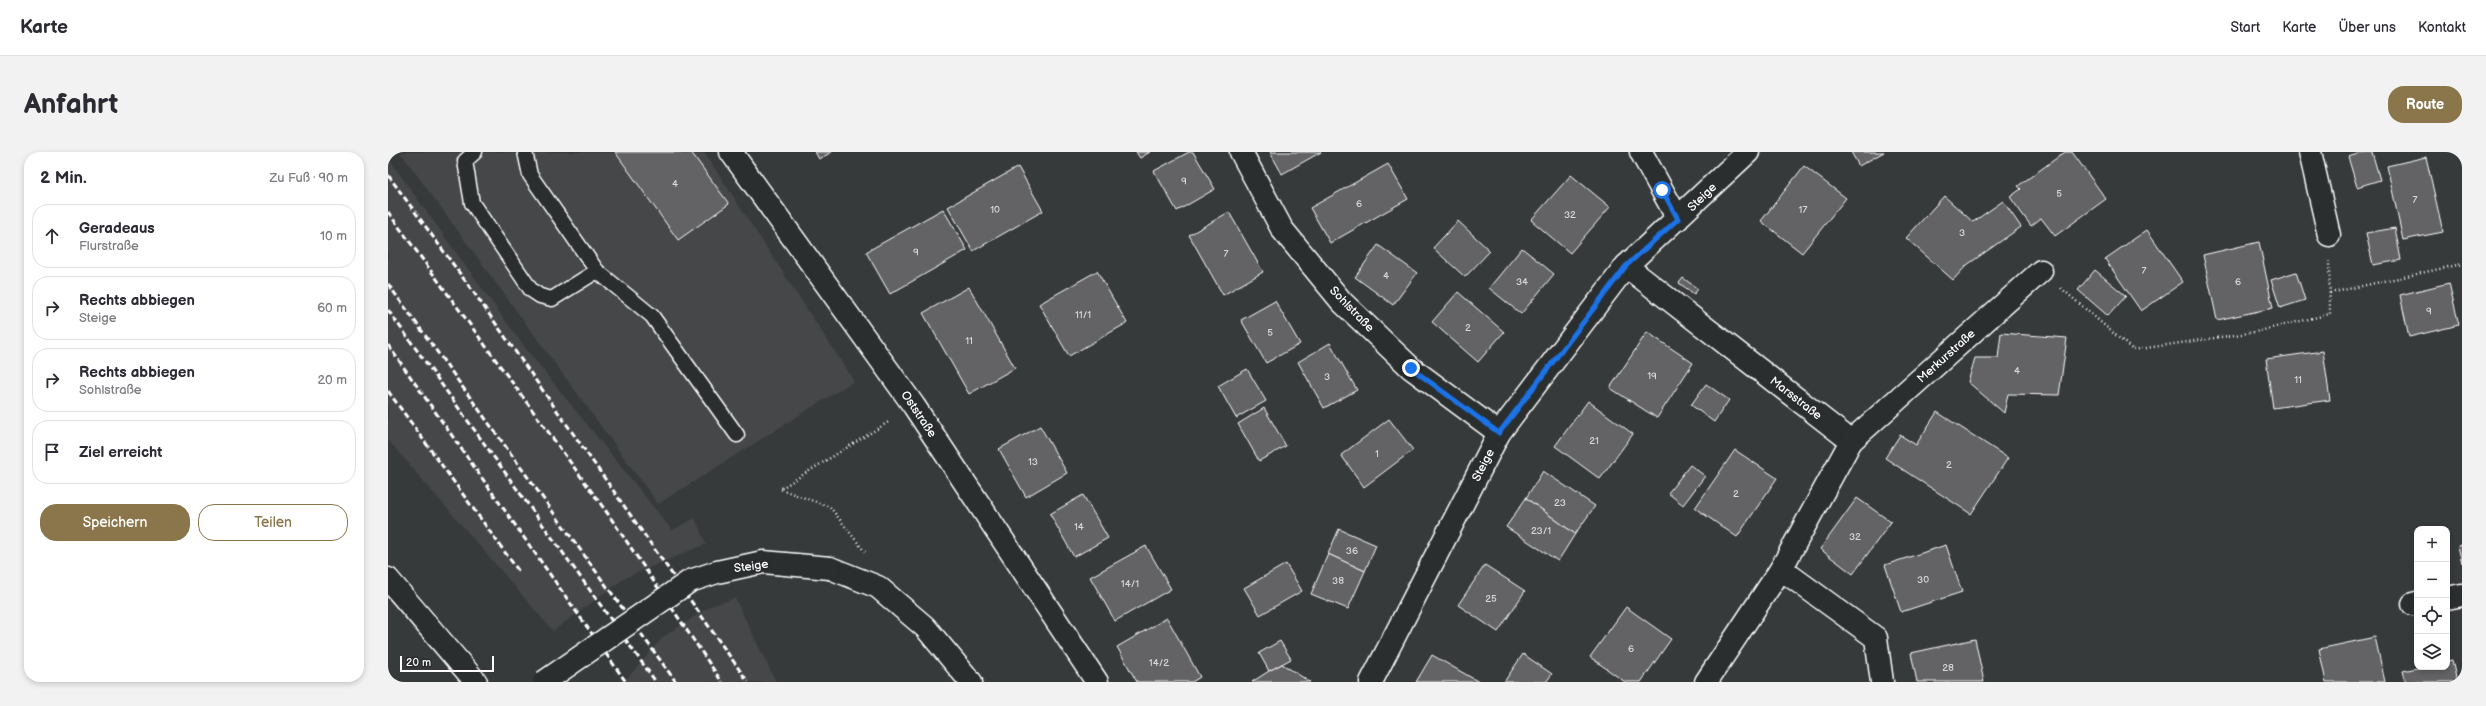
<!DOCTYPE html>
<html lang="de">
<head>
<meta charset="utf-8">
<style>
	body { margin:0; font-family:"Balsamiq Sans",sans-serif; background:#f2f2f3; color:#2b2b33 }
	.controls { position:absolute; right:12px; bottom:12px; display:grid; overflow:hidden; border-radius:8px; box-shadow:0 2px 6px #0003 }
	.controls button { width:36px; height:36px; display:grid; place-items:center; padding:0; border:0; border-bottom:1px solid #e1e1e2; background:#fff; color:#2b2b33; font:20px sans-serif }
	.scale { position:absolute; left:12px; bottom:10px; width:94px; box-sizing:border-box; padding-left:4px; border:2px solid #fff; border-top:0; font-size:11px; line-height:14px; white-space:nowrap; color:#fff; -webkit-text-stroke:3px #2a2d2e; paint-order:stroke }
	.stop { position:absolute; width:12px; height:12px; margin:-9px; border:3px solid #1a73e8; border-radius:50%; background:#fff }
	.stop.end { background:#1a73e8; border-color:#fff; box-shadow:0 1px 4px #0008 }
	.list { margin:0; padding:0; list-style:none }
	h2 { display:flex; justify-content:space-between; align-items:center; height:52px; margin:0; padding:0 16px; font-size:17px }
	h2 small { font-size:13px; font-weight:400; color:#7c7c81 }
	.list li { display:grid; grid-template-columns:26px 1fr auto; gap:12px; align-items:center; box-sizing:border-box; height:64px; margin:0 8px 8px; padding:0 8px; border:1px solid #e1e1e2; border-radius:16px }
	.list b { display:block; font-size:15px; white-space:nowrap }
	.list p { margin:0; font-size:13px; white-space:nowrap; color:#7c7c81 }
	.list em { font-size:13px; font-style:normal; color:#7c7c81 }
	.actions { display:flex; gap:8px; padding:12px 16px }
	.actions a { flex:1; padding:9px 0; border:1px solid #8a764a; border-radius:16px; text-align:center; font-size:14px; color:#8a764a }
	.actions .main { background:#8a764a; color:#fff }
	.icon { flex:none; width:22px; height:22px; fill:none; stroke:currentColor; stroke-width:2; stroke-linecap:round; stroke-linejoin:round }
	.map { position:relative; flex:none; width:2074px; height:530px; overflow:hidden; border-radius:16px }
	header { display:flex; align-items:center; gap:24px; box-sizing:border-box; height:56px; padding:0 20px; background:#fff; border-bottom:1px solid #e1e1e2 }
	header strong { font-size:19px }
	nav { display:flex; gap:22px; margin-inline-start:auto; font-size:14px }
	.intro { display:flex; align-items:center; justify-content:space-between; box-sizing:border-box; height:96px; padding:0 24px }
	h1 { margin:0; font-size:28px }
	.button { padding:10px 18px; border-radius:16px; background:#8a764a; color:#fff; font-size:14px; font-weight:700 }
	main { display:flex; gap:24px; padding:0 24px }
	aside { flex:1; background:#fff; border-radius:16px; box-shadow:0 2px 6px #0003 }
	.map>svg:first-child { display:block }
	.built { fill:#444748 }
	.building { fill:#636465; stroke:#fff }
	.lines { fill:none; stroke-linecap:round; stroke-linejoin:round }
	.lane-casing { stroke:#fff; stroke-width:17 }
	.street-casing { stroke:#fff; stroke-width:25 }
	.secondary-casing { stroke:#fff; stroke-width:25 }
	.path { stroke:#fff; stroke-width:2.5; stroke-dasharray:1 3; stroke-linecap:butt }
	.lane { stroke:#2a2d2e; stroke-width:14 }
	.street { stroke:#2a2d2e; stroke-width:22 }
	.secondary { stroke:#2a2d2e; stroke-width:22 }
	.rail { stroke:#fff; stroke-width:3; stroke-dasharray:6 3; stroke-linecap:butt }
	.secondary-bridge-casing { stroke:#fff; stroke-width:25; stroke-linecap:butt }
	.secondary-bridge { stroke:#2a2d2e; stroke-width:22 }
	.route { stroke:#1a73e8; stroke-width:5 }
	.labels { text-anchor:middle; stroke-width:3.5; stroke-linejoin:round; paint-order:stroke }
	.number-label { font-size:10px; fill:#d8d8d8 }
	.street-label { font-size:12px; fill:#fff; stroke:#2a2d2e }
</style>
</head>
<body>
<header>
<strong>Karte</strong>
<nav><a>Start</a><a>Karte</a><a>Über uns</a><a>Kontakt</a></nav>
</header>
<div class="intro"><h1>Anfahrt</h1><a class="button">Route</a></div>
<main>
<aside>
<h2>2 Min.<small>Zu Fuß · 90 m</small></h2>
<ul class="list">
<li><svg class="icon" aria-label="ahead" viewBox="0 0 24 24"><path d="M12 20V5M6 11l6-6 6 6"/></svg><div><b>Geradeaus</b><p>Flurstraße</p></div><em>10 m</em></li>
<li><svg class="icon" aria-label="right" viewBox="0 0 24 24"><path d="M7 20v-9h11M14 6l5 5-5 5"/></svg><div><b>Rechts abbiegen</b><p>Steige</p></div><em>60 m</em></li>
<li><svg class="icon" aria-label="right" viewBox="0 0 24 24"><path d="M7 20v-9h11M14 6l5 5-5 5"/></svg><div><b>Rechts abbiegen</b><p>Sohlstraße</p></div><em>20 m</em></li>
<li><svg class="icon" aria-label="arrive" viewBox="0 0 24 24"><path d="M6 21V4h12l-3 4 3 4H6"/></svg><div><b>Ziel erreicht</b></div></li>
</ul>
<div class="actions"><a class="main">Speichern</a><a>Teilen</a></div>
</aside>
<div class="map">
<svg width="2074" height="530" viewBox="0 0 2074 530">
	<rect width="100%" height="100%" fill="#373a3b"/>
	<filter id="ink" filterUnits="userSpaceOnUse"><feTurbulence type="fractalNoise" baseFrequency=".025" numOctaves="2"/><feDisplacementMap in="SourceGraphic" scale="8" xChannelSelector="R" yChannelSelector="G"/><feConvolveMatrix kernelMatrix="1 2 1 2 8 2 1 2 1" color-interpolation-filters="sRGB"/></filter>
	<g filter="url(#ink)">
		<!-- built -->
		<g class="built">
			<path d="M12,0H316L466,229L270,352Z"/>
			<path d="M0,6L135,193L284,378L307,366L318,392L237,426L165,479L0,288Z"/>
			<path d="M347,446L388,530H236L275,485L323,454Z"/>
		</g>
		<!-- building -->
		<g class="building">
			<path d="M227,0H303L341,52L290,88Z"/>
			<path d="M427,0H444L431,7Z"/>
			<path d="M748,0H762L752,6Z"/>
			<path d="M801,0H805L827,37L789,59L766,19Z"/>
			<path d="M882,0H933L894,22Z"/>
			<path d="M1463,0H1496L1471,14Z"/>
			<path d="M1677,0H1684L1718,47L1667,84L1653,66L1643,74L1622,45L1633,37L1630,34Z"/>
			<path d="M1977,0H1984L1992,28L1969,35L1960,5Z"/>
			<path d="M2038,5L2055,80L2015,88L1999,14Z"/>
			<path d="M1000,12L1020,47L942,91L922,56Z"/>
			<path d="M1416,14L1458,46L1414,101L1373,69Z"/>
			<path d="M630,15L655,59L585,99L560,55Z"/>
			<path d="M1183,23L1222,55L1182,101L1143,68Z"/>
			<path d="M1556,44L1585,70L1615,49L1633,75L1579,113L1565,128L1518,86Z"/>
			<path d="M555,57L579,98L502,142L478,100Z"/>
			<path d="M841,60L875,120L835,143L801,83Z"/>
			<path d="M1070,69L1102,99L1077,125L1045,96Z"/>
			<path d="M2007,76L2013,108L1985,113L1978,81Z"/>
			<path d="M1759,78L1795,130L1753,159L1717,107Z"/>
			<path d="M1871,90L1885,156L1829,168L1815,103Z"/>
			<path d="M990,93L1029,121L1005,153L967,125Z"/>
			<path d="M1134,96L1166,122L1133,162L1101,136Z"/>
			<path d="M1707,118L1738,144L1720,164L1690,138Z"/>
			<path d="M709,119L739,171L681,204L651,152Z"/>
			<path d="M1908,120L1917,148L1892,156L1883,128Z"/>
			<path d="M1295,126L1310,137L1306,142L1291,131Z"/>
			<path d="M2061,131L2071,173L2021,185L2012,143Z"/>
			<path d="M581,135L627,216L581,242L535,161Z"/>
			<path d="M1070,140L1116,180L1090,210L1044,170Z"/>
			<path d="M887,149L912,192L878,211L853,168Z"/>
			<path d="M1259,180L1305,211L1269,266L1222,236Z"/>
			<path d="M1613,181L1679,186L1671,243L1620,242L1616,261L1580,230L1587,206H1610Z"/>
			<path d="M942,191L969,238L936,256L910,210Z"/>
			<path d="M1935,199L1942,248L1885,256L1878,207Z"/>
			<path d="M859,217L878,249L848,266L830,234Z"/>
			<path d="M1318,232L1341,248L1326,270L1303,253Z"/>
			<path d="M1200,249L1245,282L1212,327L1167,294Z"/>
			<path d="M876,256L898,294L871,309L850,272Z"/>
			<path d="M1549,260L1620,306L1583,362L1497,306L1512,283L1528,293Z"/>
			<path d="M1001,267L1025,298L976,335L953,303Z"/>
			<path d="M652,274L679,321L638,345L611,297Z"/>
			<path d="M1347,298L1389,326L1349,385L1307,356Z"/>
			<path d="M1302,313L1317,324L1295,353L1280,341Z"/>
			<path d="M1155,319L1207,354L1187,382L1138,346Z"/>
			<path d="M695,343L720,386L686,405L662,362Z"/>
			<path d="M1138,346L1187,382L1170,409L1118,375Z"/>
			<path d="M1469,346L1503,370L1465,422L1432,397Z"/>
			<path d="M951,377L988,393L977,419L940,402Z"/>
			<path d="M1558,393L1574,440L1513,460L1497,413Z"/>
			<path d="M2074,393V411L2070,394Z"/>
			<path d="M758,394L783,437L727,469L702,425Z"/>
			<path d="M940,402L977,419L960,457L923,442Z"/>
			<path d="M898,412L914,439L872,463L856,436Z"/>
			<path d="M1097,413L1137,439L1110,480L1070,453Z"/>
			<path d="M1238,455L1283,487L1253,530H1237L1202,505Z"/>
			<path d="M779,466L812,525L804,530H749L729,495Z"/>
			<path d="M1987,485L1997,530H1938L1931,497Z"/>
			<path d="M1587,487L1596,530H1529L1523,501Z"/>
			<path d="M892,489L903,507L881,519L871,501Z"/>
			<path d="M1135,502L1164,522L1158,530H1116Z"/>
			<path d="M1044,503L1091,530H1028Z"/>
			<path d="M2064,508L2069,530H2018L2015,519L2034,515H2059V509Z"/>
			<path d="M894,512L922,530H864L881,519Z"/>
		</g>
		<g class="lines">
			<defs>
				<g id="lane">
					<path d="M87,0L77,9L84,51L143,138L152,144L164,147L209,119"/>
					<path d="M137,0L142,23L209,119L264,164L349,283"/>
				</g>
				<g id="street">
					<path d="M343,0L526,254L709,530"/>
					<path d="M853,0L894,77L954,150L1023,216L1111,281"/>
					<path d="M1253,0L1290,67"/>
					<path d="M1922,0L1941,83"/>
					<path d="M1238,114L1463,289L1393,417L1318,530"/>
					<path d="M1463,289L1653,119"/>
					<path d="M1393,417L1488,486L1494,530"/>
					<path d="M2059,446L2074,443"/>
					<path d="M2025,452L2029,451"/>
					<path d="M983,530L1111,281L1238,114L1360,0"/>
				</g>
				<g id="secondary">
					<path d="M442,416L490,435L537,475L583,530"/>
					<path d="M0,427L88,530"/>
				</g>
			</defs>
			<!-- lane casing -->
			<use href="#lane" class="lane-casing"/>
			<!-- street casing -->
			<use href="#street" class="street-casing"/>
			<!-- secondary casing -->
			<use href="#secondary" class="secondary-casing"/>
			<!-- path -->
			<g class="path">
				<path d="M1673,136L1745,198L1867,180L1942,162L1941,109"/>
				<path d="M1942,141L2074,112"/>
				<path d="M477,400L442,355L392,337L502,269"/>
			</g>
			<!-- lane -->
			<use href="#lane" class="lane"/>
			<!-- street -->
			<use href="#street" class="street"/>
			<!-- secondary -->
			<use href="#secondary" class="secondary"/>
			<!-- rail -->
			<g class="rail">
				<path d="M0,23L89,145L360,530"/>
				<path d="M0,60L220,362L334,530"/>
				<path d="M0,132L288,530"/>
				<path d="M0,158L268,530"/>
				<path d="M0,193L238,530"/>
				<path d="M0,239L132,421"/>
			</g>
			<defs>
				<path id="secondary-bridge" d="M156,530L302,429L329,420L375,410L442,416"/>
			</defs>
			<!-- secondary-bridge casing -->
			<use href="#secondary-bridge" class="secondary-bridge-casing"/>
			<!-- secondary-bridge -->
			<use href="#secondary-bridge" class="secondary-bridge"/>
		</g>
	</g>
	<g class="lines" filter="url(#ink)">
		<!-- route -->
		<path class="route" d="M1023,216L1111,281L1238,114L1290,67L1274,38"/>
	</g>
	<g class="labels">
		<!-- number labels -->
		<g class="number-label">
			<text x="796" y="32">9</text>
			<text x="287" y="35">4</text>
			<text x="1671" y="45">5</text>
			<text x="2027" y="51">7</text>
			<text x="971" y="55">6</text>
			<text x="607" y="61">10</text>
			<text x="1415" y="61">17</text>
			<text x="1182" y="66">32</text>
			<text x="1574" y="84">3</text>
			<text x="528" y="103">9</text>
			<text x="838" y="105">7</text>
			<text x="1756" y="122">7</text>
			<text x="998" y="127">4</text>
			<text x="1134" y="133">34</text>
			<text x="1850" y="133">6</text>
			<text x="2041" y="162">9</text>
			<text x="695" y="166">11/1</text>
			<text x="1080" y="179">2</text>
			<text x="882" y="184">5</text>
			<text x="581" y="192">11</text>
			<text x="1629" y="222">4</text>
			<text x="1264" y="227">19</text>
			<text x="939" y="228">3</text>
			<text x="1910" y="231">11</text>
			<text x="1206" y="292">21</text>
			<text x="989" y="305">1</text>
			<text x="645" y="313">13</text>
			<text x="1561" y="316">2</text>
			<text x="1348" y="345">2</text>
			<text x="1172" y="354">23</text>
			<text x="691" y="378">14</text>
			<text x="1153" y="382">23/1</text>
			<text x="1467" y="388">32</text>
			<text x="964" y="402">36</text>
			<text x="1535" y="431">30</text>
			<text x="950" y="432">38</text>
			<text x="742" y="435">14/1</text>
			<text x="1103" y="450">25</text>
			<text x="1243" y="500">6</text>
			<text x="771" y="514">14/2</text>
			<text x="1560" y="519">28</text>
		</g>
		<!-- street labels -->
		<g class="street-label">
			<text transform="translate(1314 45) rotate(-44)" y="4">Steige</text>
			<text transform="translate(964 157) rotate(46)" y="4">Sohlstraße</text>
			<text transform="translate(1558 204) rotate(-42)" y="4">Merkurstraße</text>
			<text transform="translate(1408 246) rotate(38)" y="4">Marsstraße</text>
			<text transform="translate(531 262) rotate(56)" y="4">Oststraße</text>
			<text transform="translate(1095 313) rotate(-63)" y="4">Steige</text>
			<text transform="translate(363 414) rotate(-8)" y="4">Steige</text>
		</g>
	</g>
</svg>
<div class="controls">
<button>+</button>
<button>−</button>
<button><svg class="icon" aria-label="locate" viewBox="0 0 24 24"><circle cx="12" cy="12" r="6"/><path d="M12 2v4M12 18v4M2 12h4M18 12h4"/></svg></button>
<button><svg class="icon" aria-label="layers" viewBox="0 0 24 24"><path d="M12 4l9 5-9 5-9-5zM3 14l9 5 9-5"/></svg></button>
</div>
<div class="scale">20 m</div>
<div class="stop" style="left:1274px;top:38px"></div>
<div class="stop end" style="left:1023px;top:216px"></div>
</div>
</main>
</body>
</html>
